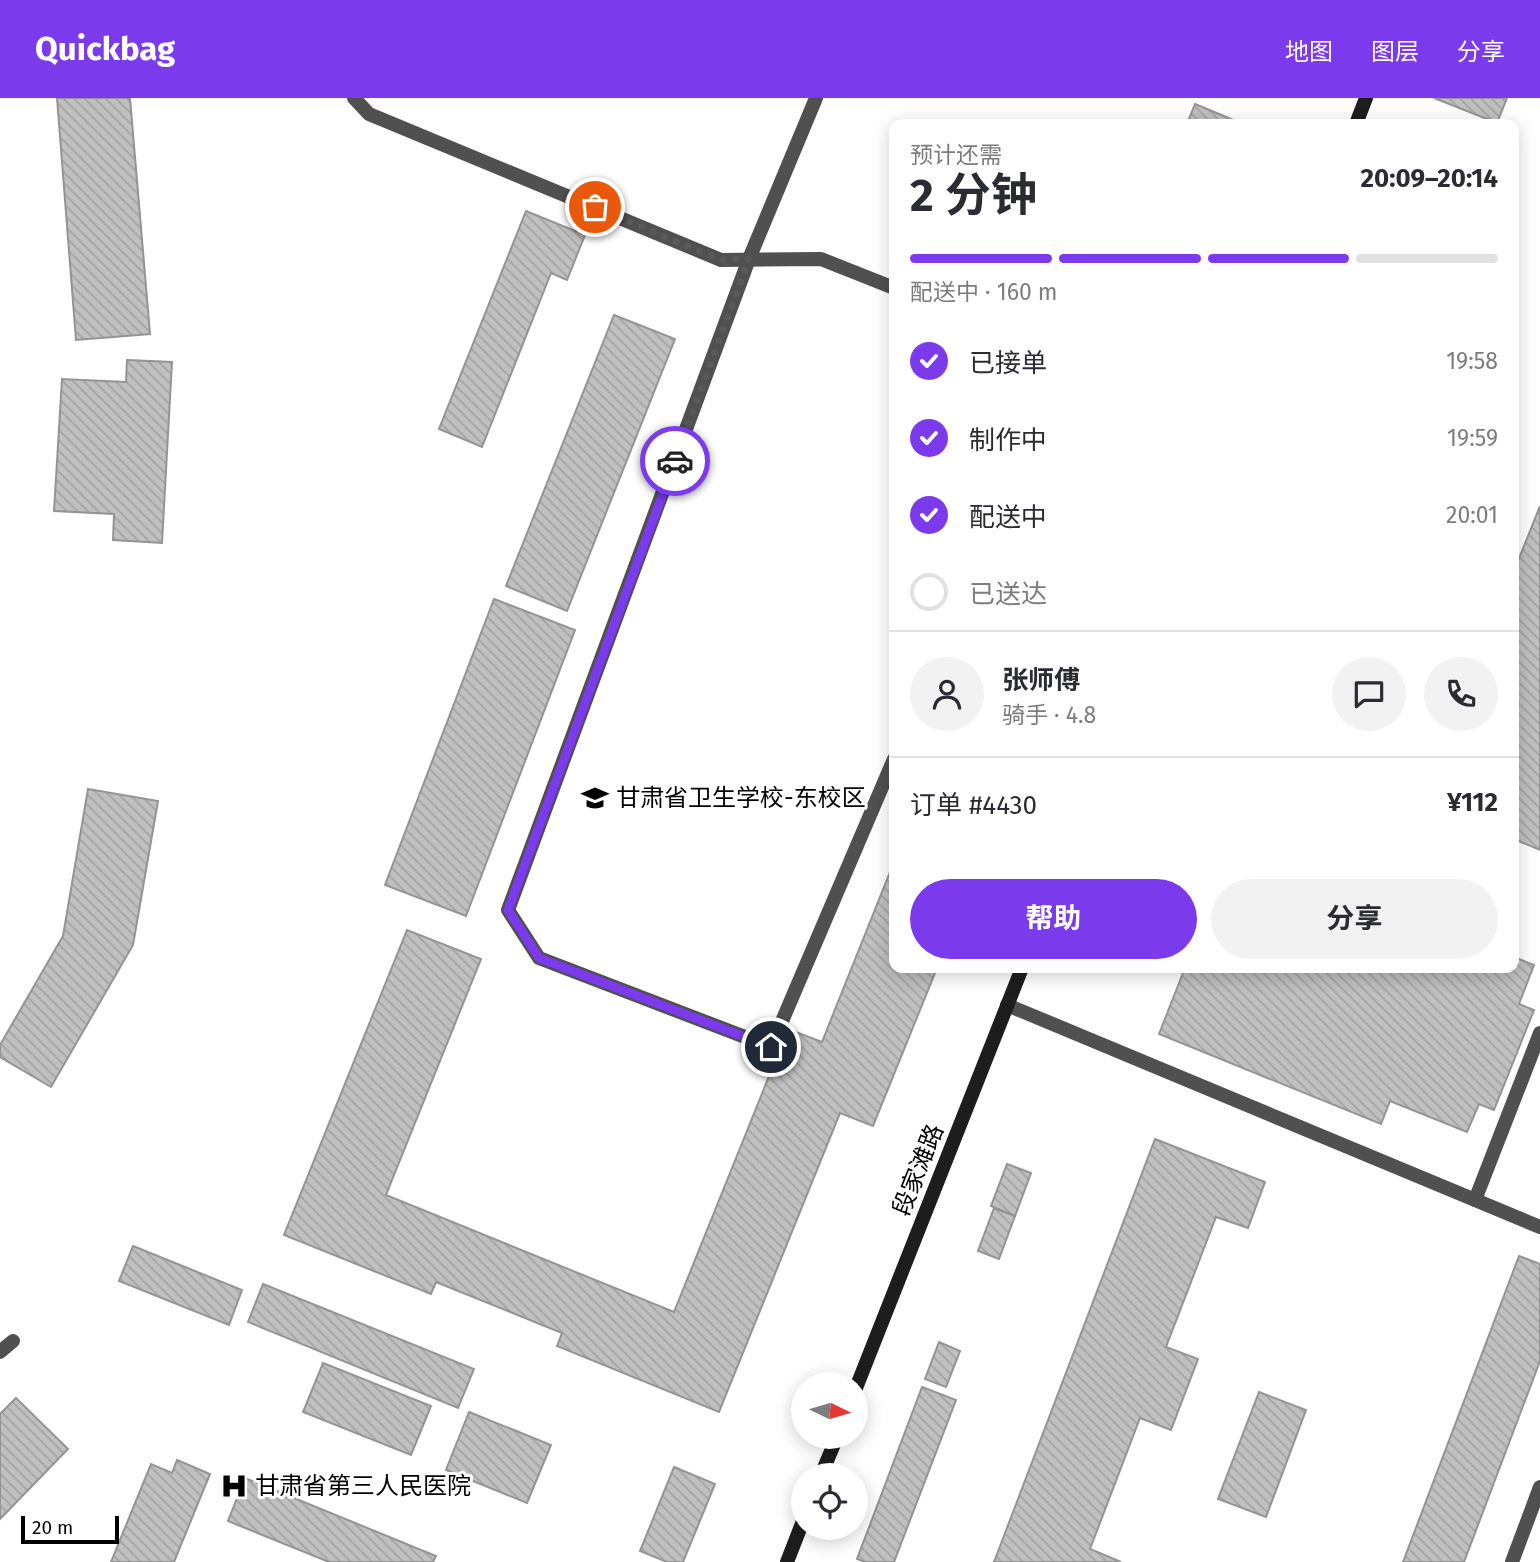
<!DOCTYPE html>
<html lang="zh">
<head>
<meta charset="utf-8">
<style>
	body { margin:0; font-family:"Fira Sans","Noto Sans SC",sans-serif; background:#f2f2f3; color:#2b2b33; height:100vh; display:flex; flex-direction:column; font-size:26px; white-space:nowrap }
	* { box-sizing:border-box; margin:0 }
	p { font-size:23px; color:#7c7c81 }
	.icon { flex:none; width:38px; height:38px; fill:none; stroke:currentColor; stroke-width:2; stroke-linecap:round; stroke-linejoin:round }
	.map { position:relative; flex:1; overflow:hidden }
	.details { position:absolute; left:889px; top:21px; width:630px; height:854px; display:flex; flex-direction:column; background:#fff; border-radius:14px; box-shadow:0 4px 18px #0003 }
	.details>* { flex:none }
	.needle { width:46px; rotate:95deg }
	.tools { position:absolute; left:791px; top:1274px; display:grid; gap:14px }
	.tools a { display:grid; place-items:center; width:77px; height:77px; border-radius:50%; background:#fff; box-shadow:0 4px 18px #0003; font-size:35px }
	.scale { position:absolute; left:21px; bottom:18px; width:98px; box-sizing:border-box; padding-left:7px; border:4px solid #000; border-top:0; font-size:19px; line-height:24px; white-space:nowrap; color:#000; -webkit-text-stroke:5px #fff; paint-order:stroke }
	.pin { position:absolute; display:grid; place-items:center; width:60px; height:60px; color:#fff; margin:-30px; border:4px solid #fff; border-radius:50%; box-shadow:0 2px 7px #0007 }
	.courier { position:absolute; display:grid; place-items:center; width:70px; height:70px; margin:-35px; border:5px solid #7c3aed; border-radius:50%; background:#fff; color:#222; box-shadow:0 2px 9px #0007 }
	.headline em { font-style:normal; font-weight:700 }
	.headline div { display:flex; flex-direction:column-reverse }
	.headline { display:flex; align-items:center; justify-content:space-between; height:119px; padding:0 21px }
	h1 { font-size:46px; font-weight:700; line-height:52px }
	.bar { display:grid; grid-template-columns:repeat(4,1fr); gap:10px 7px; align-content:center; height:84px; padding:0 21px }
	.bar i { height:9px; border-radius:5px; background:#e1e1e2 }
	.bar .selected { background:#7c3aed }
	.bar p { grid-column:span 4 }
	.line { display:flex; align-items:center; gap:18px; padding:0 21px; border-top:2px solid #e1e1e2 }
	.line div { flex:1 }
	.round { display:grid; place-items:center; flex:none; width:74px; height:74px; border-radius:37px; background:#f2f2f3 }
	ol { padding:0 21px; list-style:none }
	li { display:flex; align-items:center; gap:21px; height:77px }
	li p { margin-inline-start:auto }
	li .icon { padding:7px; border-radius:50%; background:#7c3aed; color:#fff; stroke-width:4 }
	li:last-child { color:#7c7c81 }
	li i { width:38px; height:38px; border:4px solid #e1e1e2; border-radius:50% }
	.action { display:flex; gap:14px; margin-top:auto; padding:14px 21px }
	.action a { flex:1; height:80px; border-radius:42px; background:#7c3aed; color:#fff; font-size:28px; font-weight:700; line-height:80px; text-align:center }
	.action a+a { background:#f2f2f3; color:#2b2b33 }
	header { display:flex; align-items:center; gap:42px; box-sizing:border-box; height:98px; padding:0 35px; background:#7c3aed; color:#fff }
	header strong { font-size:33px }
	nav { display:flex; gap:38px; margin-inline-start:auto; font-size:24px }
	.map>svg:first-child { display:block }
	.building { fill:url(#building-back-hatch); stroke:#949494; stroke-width:2 }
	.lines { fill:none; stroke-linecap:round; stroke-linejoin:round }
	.service { stroke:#505050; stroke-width:14 }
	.minor { stroke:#505050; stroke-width:14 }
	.secondary { stroke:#1d1d1d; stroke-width:14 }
	.done { stroke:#595959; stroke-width:7; stroke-dasharray:0 12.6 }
	.route { stroke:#7c3aed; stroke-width:9 }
	.labels { text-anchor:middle; stroke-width:6; stroke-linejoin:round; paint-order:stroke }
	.poi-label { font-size:24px; fill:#000; stroke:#fff; text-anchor:start }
	.street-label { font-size:24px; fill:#000; stroke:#fff }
</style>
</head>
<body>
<header>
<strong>Quickbag</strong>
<nav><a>地图</a><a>图层</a><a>分享</a></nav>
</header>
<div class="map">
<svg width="1540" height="1464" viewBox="0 0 1540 1464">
	<defs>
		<pattern id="building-back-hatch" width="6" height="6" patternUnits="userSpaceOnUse" patternTransform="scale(1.75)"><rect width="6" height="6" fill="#c0c0c0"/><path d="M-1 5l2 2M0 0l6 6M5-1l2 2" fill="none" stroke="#a3a3a3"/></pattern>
	</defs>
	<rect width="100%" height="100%" fill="#fff"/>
	<g class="building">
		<path d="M57,0h73l20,236 -74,6z"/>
		<path d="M1434,0h73l-10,25z"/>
		<path d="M1195,6l48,20h-56z"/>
		<path d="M526,113l59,24 -18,45 -16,-7 -69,174 -43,-18z"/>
		<path d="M614,217l61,24 -108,272 -61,-25z"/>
		<path d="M127,262l45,2 -10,181 -49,-3 1,-26 -60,-3 8,-132 64,3z"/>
		<path d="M1540,408v344l-26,-11v-268z"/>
		<path d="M494,501l81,31 -109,286 -81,-31z"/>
		<path d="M88,691l70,12 -25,144 -82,142 -51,-30v-12l63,-109z"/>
		<path d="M894,764v106h43l-64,158 -33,-13 -121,299 -162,-66 5,-13 -126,-51 -5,12 -147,-59 123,-305 74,29 -95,236 288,117 114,-283 34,13z"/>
		<path d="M1514,859l20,8 -15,39 15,6 -40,100 -15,-6 -12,28 -77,-31 -9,23 -222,-90 26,-66h329z"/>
		<path d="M1155,1041l110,43 -17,46 -32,-11 -50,130 32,12 -27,71 -31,-12 -50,131 31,13h-127z"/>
		<path d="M1007,1066l24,9 -16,43 -24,-10z"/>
		<path d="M994,1110l21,8 -16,43 -21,-8z"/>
		<path d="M133,1148l109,44 -13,35 -110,-44z"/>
		<path d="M1519,1158l21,8v97l-76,201h-61z"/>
		<path d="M263,1186l211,85 -16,39 -210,-86z"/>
		<path d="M939,1244l21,9 -14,36 -21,-8z"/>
		<path d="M323,1265l108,43 -20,49 -108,-43z"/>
		<path d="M922,1289l34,13 -62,162h-29l-8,-3z"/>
		<path d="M1259,1294l47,18 -40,107 -48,-18z"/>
		<path d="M16,1300l52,51 -68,70v-105z"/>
		<path d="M469,1314l82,33 -24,58 -81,-33z"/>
		<path d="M177,1362l33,14 -36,88h-63l40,-98 21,9z"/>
		<path d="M674,1369l41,17 -32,78h-16l-27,-11z"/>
		<path d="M245,1380l191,78 -3,6h-104l-101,-41z"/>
	</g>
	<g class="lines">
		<g class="service">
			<path d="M354,0l15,16 352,146 100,-1 73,29"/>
			<path d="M816,0l-67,161 -241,651 31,48 232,89 123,-288"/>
			<path d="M1475,1102l65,-167"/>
		</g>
		<g class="minor">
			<path d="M1007,907l533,222"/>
			<path d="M0,1254l13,-11"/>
			<path d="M1512,1464l28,-75"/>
		</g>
		<g class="secondary">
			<path d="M1356,26l10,-26"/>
			<path d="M856,1290l166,-420"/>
			<path d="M821,1377l16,-38"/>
			<path d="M787,1464l16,-41"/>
		</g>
	</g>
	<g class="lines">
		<path class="done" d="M595,109l126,53 28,-1 -74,202"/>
		<path class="route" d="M675,363l-167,449 31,48 232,89"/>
	</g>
	<defs>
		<symbol id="university-bare" viewBox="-9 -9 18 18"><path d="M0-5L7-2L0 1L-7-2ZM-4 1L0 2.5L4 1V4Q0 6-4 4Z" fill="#000" stroke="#fff" stroke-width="2.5" paint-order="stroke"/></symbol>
		<symbol id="hospital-bare" viewBox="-9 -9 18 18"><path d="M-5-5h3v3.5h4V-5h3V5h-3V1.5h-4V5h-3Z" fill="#000" stroke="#fff" stroke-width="2.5" paint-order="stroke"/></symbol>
	</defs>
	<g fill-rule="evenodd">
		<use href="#university-bare" x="576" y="681" width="38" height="38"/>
		<use href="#hospital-bare" x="215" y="1369" width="38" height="38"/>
	</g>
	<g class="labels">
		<g class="poi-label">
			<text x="616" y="708">甘肃省卫生学校-东校区</text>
			<text x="255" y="1396">甘肃省第三人民医院</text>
		</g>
		<g class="street-label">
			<text transform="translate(918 1072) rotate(-68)" y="8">段家滩路</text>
		</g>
	</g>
</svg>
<div class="tools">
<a><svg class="needle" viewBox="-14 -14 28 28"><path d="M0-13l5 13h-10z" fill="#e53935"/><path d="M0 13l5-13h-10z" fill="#7c7c81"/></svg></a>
<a><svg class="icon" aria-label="locate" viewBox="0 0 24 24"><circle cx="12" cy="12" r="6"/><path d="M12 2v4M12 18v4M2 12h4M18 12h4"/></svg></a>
</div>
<div class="scale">20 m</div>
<div class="pin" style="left:595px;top:109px;background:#ea580c"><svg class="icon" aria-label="bag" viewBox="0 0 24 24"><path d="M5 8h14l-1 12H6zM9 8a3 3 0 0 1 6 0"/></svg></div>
<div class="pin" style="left:771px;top:949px;background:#1f2937"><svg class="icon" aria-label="home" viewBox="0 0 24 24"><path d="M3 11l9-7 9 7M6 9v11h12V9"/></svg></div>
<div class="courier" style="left:675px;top:363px"><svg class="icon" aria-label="car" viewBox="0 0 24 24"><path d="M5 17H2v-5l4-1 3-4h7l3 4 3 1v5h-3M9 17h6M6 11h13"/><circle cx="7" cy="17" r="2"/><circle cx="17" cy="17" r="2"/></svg></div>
<section class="details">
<div class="headline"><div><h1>2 分钟</h1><p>预计还需</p></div><em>20:09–20:14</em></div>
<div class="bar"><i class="selected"></i><i class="selected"></i><i class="selected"></i><i></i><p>配送中 · 160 m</p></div>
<ol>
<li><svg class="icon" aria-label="check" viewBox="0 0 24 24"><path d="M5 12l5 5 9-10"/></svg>已接单<p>19:58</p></li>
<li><svg class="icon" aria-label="check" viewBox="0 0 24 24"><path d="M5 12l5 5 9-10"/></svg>制作中<p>19:59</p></li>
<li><svg class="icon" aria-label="check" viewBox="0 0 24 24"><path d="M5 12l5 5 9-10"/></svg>配送中<p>20:01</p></li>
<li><i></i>已送达</li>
</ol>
<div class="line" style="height:126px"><a class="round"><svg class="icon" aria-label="person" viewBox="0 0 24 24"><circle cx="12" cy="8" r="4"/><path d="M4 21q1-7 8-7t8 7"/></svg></a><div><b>张师傅</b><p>骑手 · 4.8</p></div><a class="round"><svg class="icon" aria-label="chat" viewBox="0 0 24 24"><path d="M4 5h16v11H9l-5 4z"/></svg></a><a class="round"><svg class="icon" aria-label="phone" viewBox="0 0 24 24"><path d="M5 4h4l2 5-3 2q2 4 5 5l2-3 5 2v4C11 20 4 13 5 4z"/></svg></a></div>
<div class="line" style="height:91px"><div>订单 #4430</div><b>¥112</b></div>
<div class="action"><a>帮助</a><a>分享</a></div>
</section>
</div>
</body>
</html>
